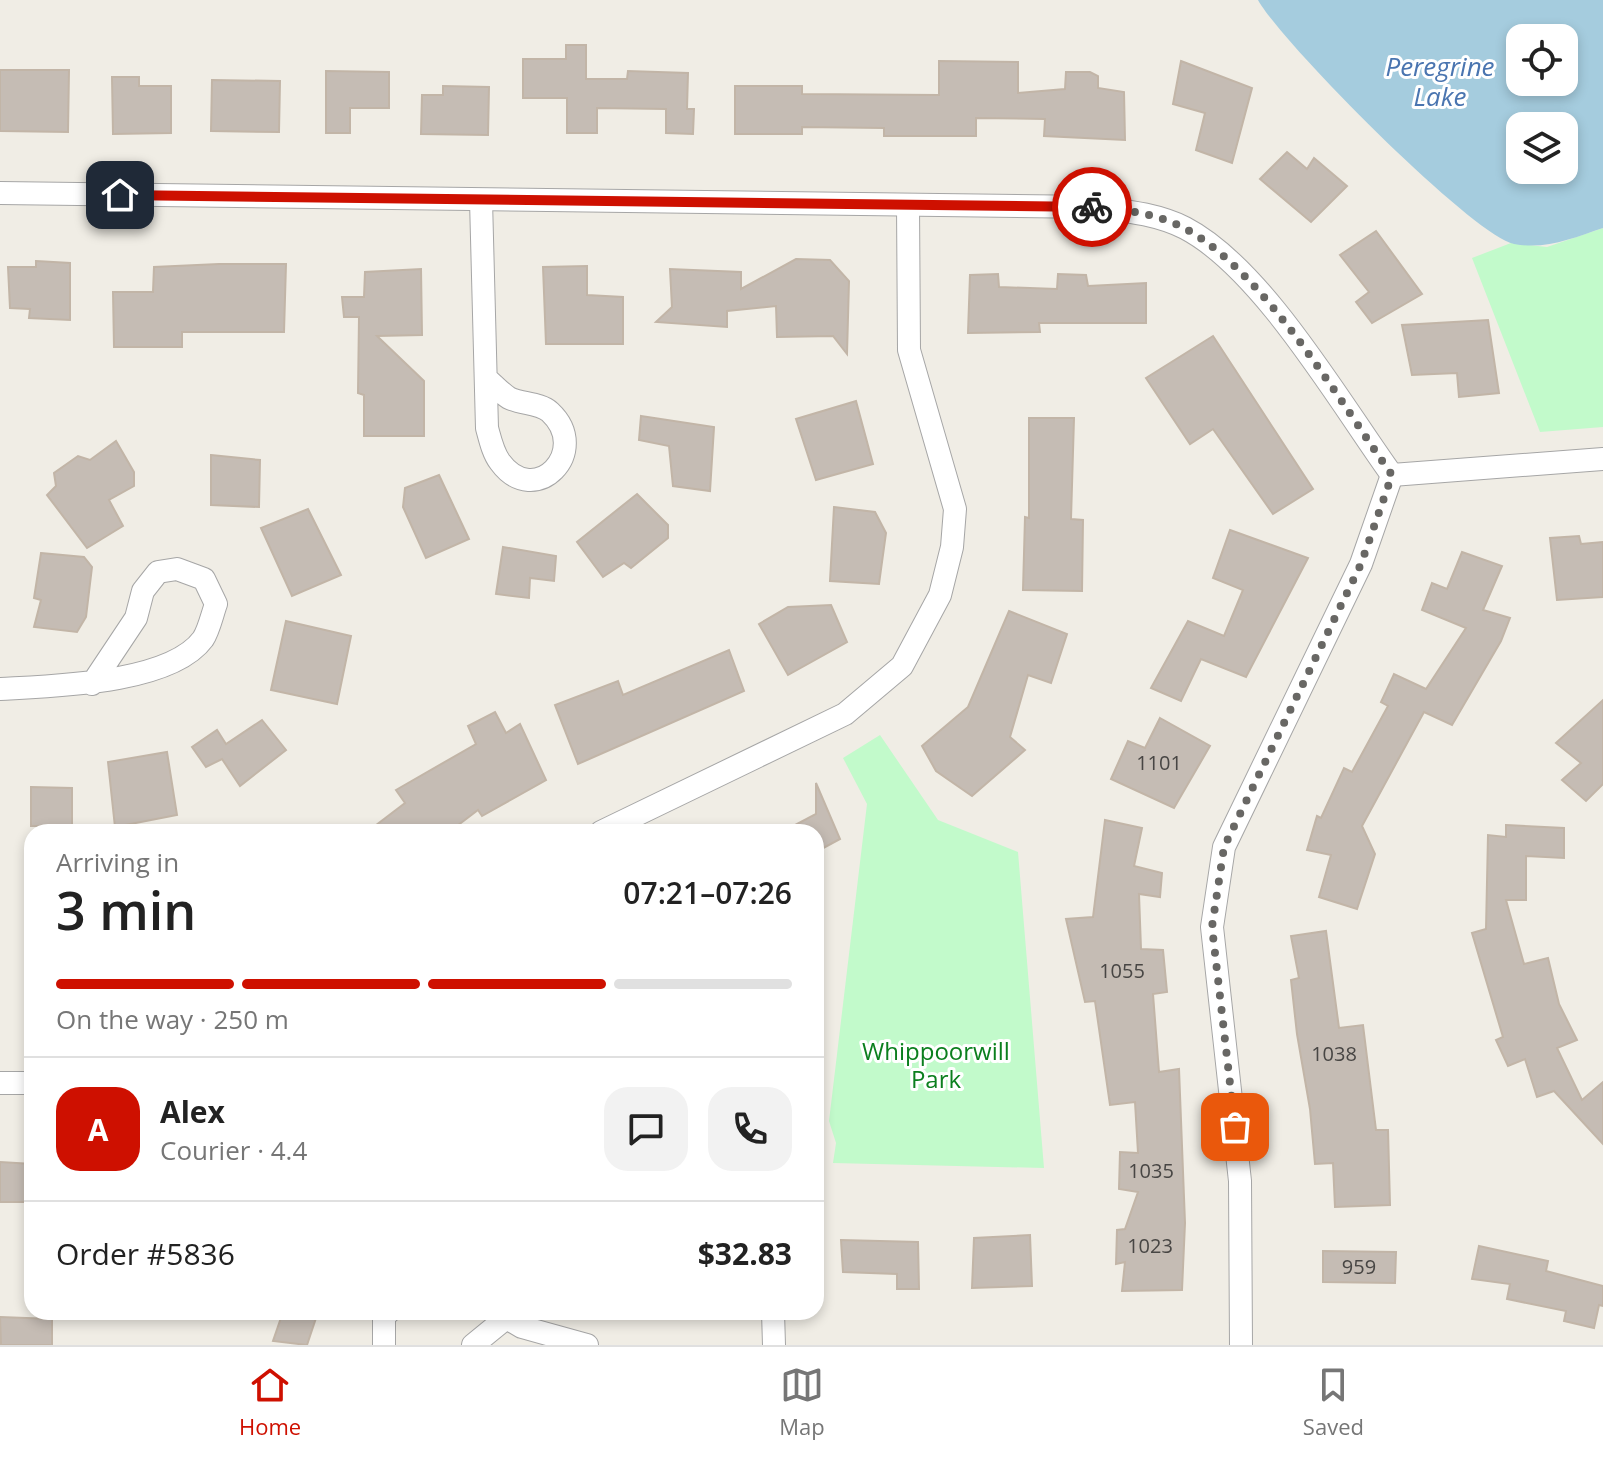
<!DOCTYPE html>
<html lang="en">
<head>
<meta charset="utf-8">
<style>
	body { margin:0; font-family:"Open Sans",sans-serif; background:#f2f2f2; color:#222; height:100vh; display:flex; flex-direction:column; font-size:30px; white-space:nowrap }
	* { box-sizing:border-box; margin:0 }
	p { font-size:26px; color:#767676 }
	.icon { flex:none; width:44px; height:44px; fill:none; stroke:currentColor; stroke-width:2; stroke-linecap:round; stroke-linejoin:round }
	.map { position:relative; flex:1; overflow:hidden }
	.side { position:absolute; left:24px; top:824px; width:800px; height:496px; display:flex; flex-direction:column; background:#fff; border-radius:24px; box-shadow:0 4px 12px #0003 }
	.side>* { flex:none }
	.tools { position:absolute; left:1506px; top:24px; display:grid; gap:16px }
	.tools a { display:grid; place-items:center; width:72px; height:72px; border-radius:16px; background:#fff; box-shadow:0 4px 12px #0003; font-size:40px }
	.pin { position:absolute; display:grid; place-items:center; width:68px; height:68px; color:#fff; margin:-34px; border-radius:16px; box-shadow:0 4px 12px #0006 }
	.courier { position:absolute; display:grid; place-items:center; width:80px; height:80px; margin:-40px; border:6px solid #ce1000; border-radius:50%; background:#fff; color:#222; box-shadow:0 2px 10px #0007 }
	.head em { font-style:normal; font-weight:600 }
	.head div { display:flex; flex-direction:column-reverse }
	.head { display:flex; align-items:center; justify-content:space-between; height:136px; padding:0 32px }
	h1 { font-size:52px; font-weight:600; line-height:60px }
	.bar { display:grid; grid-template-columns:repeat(4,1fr); gap:12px 8px; align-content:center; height:96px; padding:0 32px }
	.bar i { height:10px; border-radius:6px; background:#e0e0e0 }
	.bar .current { background:#ce1000 }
	.bar p { grid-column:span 4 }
	.line { display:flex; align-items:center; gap:20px; padding:0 32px; border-top:2px solid #e0e0e0 }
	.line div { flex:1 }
	.round { display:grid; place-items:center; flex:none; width:84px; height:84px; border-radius:24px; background:#f2f2f2 }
	.tabs { display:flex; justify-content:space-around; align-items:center; height:112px; border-top:2px solid #e0e0e0; background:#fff; font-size:22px; color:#767676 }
	.tabs a { display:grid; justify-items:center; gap:4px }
	.tabs .current { color:#ce1000 }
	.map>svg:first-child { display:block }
	.park { fill:#c2facb }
	.water { fill:#a5ccde; fill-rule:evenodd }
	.building { fill:#c5bcb4; stroke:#c2b5a7; stroke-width:2 }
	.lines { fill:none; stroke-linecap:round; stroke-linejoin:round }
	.street-casing { stroke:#a6a6a6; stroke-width:24 }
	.street { stroke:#fff; stroke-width:22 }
	.done { stroke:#686764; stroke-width:8; stroke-dasharray:0 14.4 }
	.route { stroke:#ce1000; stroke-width:10 }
	.labels { text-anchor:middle; stroke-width:6; stroke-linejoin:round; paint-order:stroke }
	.number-label { font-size:20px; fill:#484644 }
	.park-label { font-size:24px; fill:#0b7f1e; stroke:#fff }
	.water-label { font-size:26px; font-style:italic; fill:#4a75b0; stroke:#fff }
</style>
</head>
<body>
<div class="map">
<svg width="1603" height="1345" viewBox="0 0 1603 1345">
	<rect width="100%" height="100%" fill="#f0ede5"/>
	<g class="park">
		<path d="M1603,228v199l-63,5 -68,-174 39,-15 36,4z"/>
		<path d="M880,735l58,85 80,32 26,316 -211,-5 3,-20 -7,-22 38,-317 -24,-46z"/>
	</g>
	<path class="water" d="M1258,0h345v228c-30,10 -57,22 -89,16 -42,-9 -233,-202 -256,-244zM1520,38h44v44h-44zM1520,126h44v44h-44z"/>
	<g class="building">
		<path d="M566,45h20v34h41l1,-8 60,2 -1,36h7l-1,25 -27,-1v-24l-69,-1v25h-30v-35h-44v-39h43z"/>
		<path d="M939,61l79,1v31l47,-4 1,-17h24l8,4v12l26,4 1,48 -81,-4 1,-17 -69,-1v18h-92v-8l-82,-1v7h-67v-48h67v8l137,1z"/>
		<path d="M1181,61l71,27 -20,75 -36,-13 9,-37 -32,-9z"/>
		<path d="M0,70h69l-1,62 -68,-1z"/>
		<path d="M326,71l63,1v36h-39v25h-24z"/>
		<path d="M112,77h27v9h32v47l-58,1z"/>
		<path d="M212,80l68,1 -1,51 -68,-1z"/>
		<path d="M443,86l46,1 -1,48 -67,-1 1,-39h21z"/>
		<path d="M1287,152l20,17 7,-11 33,28 -36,36 -51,-43z"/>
		<path d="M1376,231l46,63 -50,29 -16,-21 13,-10 -29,-37z"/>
		<path d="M796,259l34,1 19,21 -2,73 -14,-18 -56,1 -1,-31 -49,5v16l-71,-5 16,-15 -2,-38 71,3v17z"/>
		<path d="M36,261l34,2v57l-41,-2 1,-9 -20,-1 -2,-41h28z"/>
		<path d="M219,264h67l-2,68h-102v15h-68l-1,-55h40l1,-25z"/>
		<path d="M587,266v29l36,2v47h-77l-3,-77z"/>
		<path d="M421,269l1,66 -45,1 47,45v55h-60v-41l-6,-2 1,-76h-15l-2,-20h22l1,-25z"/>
		<path d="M998,274l1,13 58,2 1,-15 28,1 2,11 58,-3v40h-107l1,9 -72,1 2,-58z"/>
		<path d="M1488,320l11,73 -40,4 -2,-24 -45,2 -10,-50z"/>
		<path d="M1213,336l100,153 -40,25 -60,-85 -23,15 -44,-66z"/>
		<path d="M856,401l17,63 -57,16 -20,-61z"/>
		<path d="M641,416l73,11 -4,64 -37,-5 -4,-40 -30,-6z"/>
		<path d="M1029,418h45l-3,101 12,1 -1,71 -59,-1 2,-73 4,1z"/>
		<path d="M116,441l18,31v14l-25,14 14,26 -36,22 -40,-53 9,-9 -2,-13 24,-17 12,4z"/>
		<path d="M211,455l49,5 -1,47 -48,-2z"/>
		<path d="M439,475l30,64 -43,19 -23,-51 2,-19z"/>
		<path d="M637,494l31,31v13l-37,30 -7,-5 -21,14 -26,-35z"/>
		<path d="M834,507l41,5 11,21 -7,51 -49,-3z"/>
		<path d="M308,509l33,66 -49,21 -31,-68z"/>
		<path d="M1230,530l78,28 -62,119 -45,-18 -20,42 -30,-13 37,-67 36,15 19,-46 -30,-12z"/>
		<path d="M1579,536l2,8 22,-2v55l-46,3 -7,-62z"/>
		<path d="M503,547l53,9 -2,25 -24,-3 -1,20 -33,-4z"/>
		<path d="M1462,552l40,14 -19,44 27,8 -9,23 -49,84 -28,-13 -62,114 13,28 -18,55 -38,-12 12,-42 -24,-5 10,-34 4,2 23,-50 8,4 36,-66 -7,-4 13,-28 32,15 40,-61 -44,-18 10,-27 15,6z"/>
		<path d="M41,553l43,4 8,10 -6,50 -9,15 -43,-5 7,-27 -7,-2z"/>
		<path d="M831,605l16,37 -59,33 -29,-51 29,-17z"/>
		<path d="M1009,611l58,23 -16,49 -23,-8 -18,62 15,13 -53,46 -36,-25 -14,-25 46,-39z"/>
		<path d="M286,621l65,15 -14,68 -66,-14z"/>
		<path d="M729,650l15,41 -166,73 -23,-59 63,-24 5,14z"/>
		<path d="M1603,700v84l-17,17 -24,-21 19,-17 -25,-20z"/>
		<path d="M495,712l11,21 14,-9 26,56 -64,36 -4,-6 -29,22h-82l38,-29 -9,-13 80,-46 -8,-18z"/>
		<path d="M1160,718l50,28 -36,62 -63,-29 17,-38 17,7z"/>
		<path d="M262,720l24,30 -46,36 -18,-27 -16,8 -14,-20 25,-17 9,14z"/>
		<path d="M167,752l10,63 -62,12 -7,-65z"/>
		<path d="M816,783l24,56 -24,13v-20h-34l34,-18z"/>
		<path d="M31,787l41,1v38h-41z"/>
		<path d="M1105,820l37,8 -8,38 28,7 -2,24 -21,-3 2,55 22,1 4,42 -14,2 6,78 20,-3 6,154 -3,67 -60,1 3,-29 -9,2 1,-34 8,-1 13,-37 -19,-3 1,-37 18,1 -3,-51 -25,3 -15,-104 -10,1 -19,-83 27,-2z"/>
		<path d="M1506,825l58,3v30l-38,-2v44h-20l18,64 24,-6 11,46 18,36 -20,8 25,52 21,-18v62l-49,-53 -17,6 -12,-38 -17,7 -12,-26 7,-3 -31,-104 14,-4 2,-94 18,2z"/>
		<path d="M1326,931l13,97 24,-3 13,105h12l2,75 -55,2 -2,-44 -18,1 -5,-55 -13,-75 -6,-54 8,-2 -8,-42z"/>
		<path d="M0,1162l32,2v38h-32z"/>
		<path d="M1030,1235l2,51 -60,2 2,-50z"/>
		<path d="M841,1240l77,2 1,47h-22v-15l-54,-2z"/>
		<path d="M1479,1246l69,15 -2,10 57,15v20l-4,-1 -5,23 -30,-7 2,-10 -59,-12 3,-15 -38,-5z"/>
		<path d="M1323,1251l73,1 -1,31 -72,-1z"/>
		<path d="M283,1312h35l-11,33 -34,-4z"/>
		<path d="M0,1317l52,2v26h-51z"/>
	</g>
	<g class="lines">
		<defs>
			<g id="street">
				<path d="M0,193l1096,14c30,4 61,7 89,21 77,40 155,175 207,247l211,-16"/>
				<path d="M481,200l6,228c3,11 6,25 13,34 35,48 92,-11 50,-50 -10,-9 -29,-8 -41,-14 -8,-5 -16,-14 -23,-20"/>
				<path d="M0,689c52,-3 170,-5 203,-50 6,-9 9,-24 13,-35l-12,-25 -27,-10 -19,3 -15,19 -7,27 -44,66"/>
				<path d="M601,832l244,-118 57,-48 38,-71 12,-48 3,-38 -46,-159 -1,-145"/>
				<path d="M0,1083h32"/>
				<path d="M496,1312l26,15 65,18"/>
				<path d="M773,1312l1,33"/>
				<path d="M384,1345v-29l5,-4"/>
				<path d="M473,1345l33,-27"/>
				<path d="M1241,1345l-1,-164 -28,-254 12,-80 137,-283 31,-89"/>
			</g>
		</defs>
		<use href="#street" class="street-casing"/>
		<use href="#street" class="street"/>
	</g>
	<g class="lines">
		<path class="done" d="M1092,207c31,2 67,7 94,22 80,45 152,170 206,246l-31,89 -137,283 -12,80 23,200"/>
		<path class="route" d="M120,195l972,12"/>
	</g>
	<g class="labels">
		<g class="number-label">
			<text x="1159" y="770">1101</text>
			<text x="1122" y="978">1055</text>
			<text x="1334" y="1061">1038</text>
			<text x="1151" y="1178">1035</text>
			<text x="1150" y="1253">1023</text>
			<text x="1359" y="1274">959</text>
		</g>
		<g class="park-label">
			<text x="936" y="1060">Whippoorwill<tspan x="936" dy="28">Park</tspan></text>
		</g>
		<g class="water-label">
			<text x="1440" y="76">Peregrine<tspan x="1440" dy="30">Lake</tspan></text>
		</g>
	</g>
</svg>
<div class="tools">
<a><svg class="icon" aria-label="locate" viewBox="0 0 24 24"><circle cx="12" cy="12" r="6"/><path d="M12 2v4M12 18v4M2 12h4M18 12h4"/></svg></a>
<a><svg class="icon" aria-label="layers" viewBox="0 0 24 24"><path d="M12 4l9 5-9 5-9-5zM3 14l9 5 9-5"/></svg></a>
</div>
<div class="pin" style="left:1235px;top:1127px;background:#ea580c"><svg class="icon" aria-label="bag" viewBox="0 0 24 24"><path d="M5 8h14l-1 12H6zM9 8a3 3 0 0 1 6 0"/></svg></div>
<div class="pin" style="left:120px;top:195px;background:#1f2937"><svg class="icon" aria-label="home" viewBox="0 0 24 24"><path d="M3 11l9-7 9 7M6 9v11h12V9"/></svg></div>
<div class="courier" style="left:1092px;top:207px"><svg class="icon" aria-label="bike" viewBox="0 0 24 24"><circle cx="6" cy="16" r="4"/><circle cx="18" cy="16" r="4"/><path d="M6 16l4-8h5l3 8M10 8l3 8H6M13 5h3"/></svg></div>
<section class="side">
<div class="head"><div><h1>3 min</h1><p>Arriving in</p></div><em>07:21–07:26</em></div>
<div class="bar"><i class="current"></i><i class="current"></i><i class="current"></i><i></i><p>On the way · 250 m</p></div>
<div class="line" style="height:144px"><b class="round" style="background:#ce1000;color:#fff">A</b><div><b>Alex</b><p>Courier · 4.4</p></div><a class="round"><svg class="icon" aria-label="chat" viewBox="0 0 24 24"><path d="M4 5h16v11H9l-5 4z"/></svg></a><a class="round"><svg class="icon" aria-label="phone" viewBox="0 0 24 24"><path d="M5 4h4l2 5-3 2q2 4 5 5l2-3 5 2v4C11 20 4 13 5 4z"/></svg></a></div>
<div class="line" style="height:104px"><div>Order #5836</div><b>$32.83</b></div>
</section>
</div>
<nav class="tabs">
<a class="current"><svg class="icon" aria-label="home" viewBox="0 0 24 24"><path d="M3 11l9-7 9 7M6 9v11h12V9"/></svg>Home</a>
<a><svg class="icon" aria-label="map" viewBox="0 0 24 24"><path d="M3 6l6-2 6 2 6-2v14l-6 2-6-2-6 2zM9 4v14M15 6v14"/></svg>Map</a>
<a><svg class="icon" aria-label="saved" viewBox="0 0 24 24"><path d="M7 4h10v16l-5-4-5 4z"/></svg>Saved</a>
</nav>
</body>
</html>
